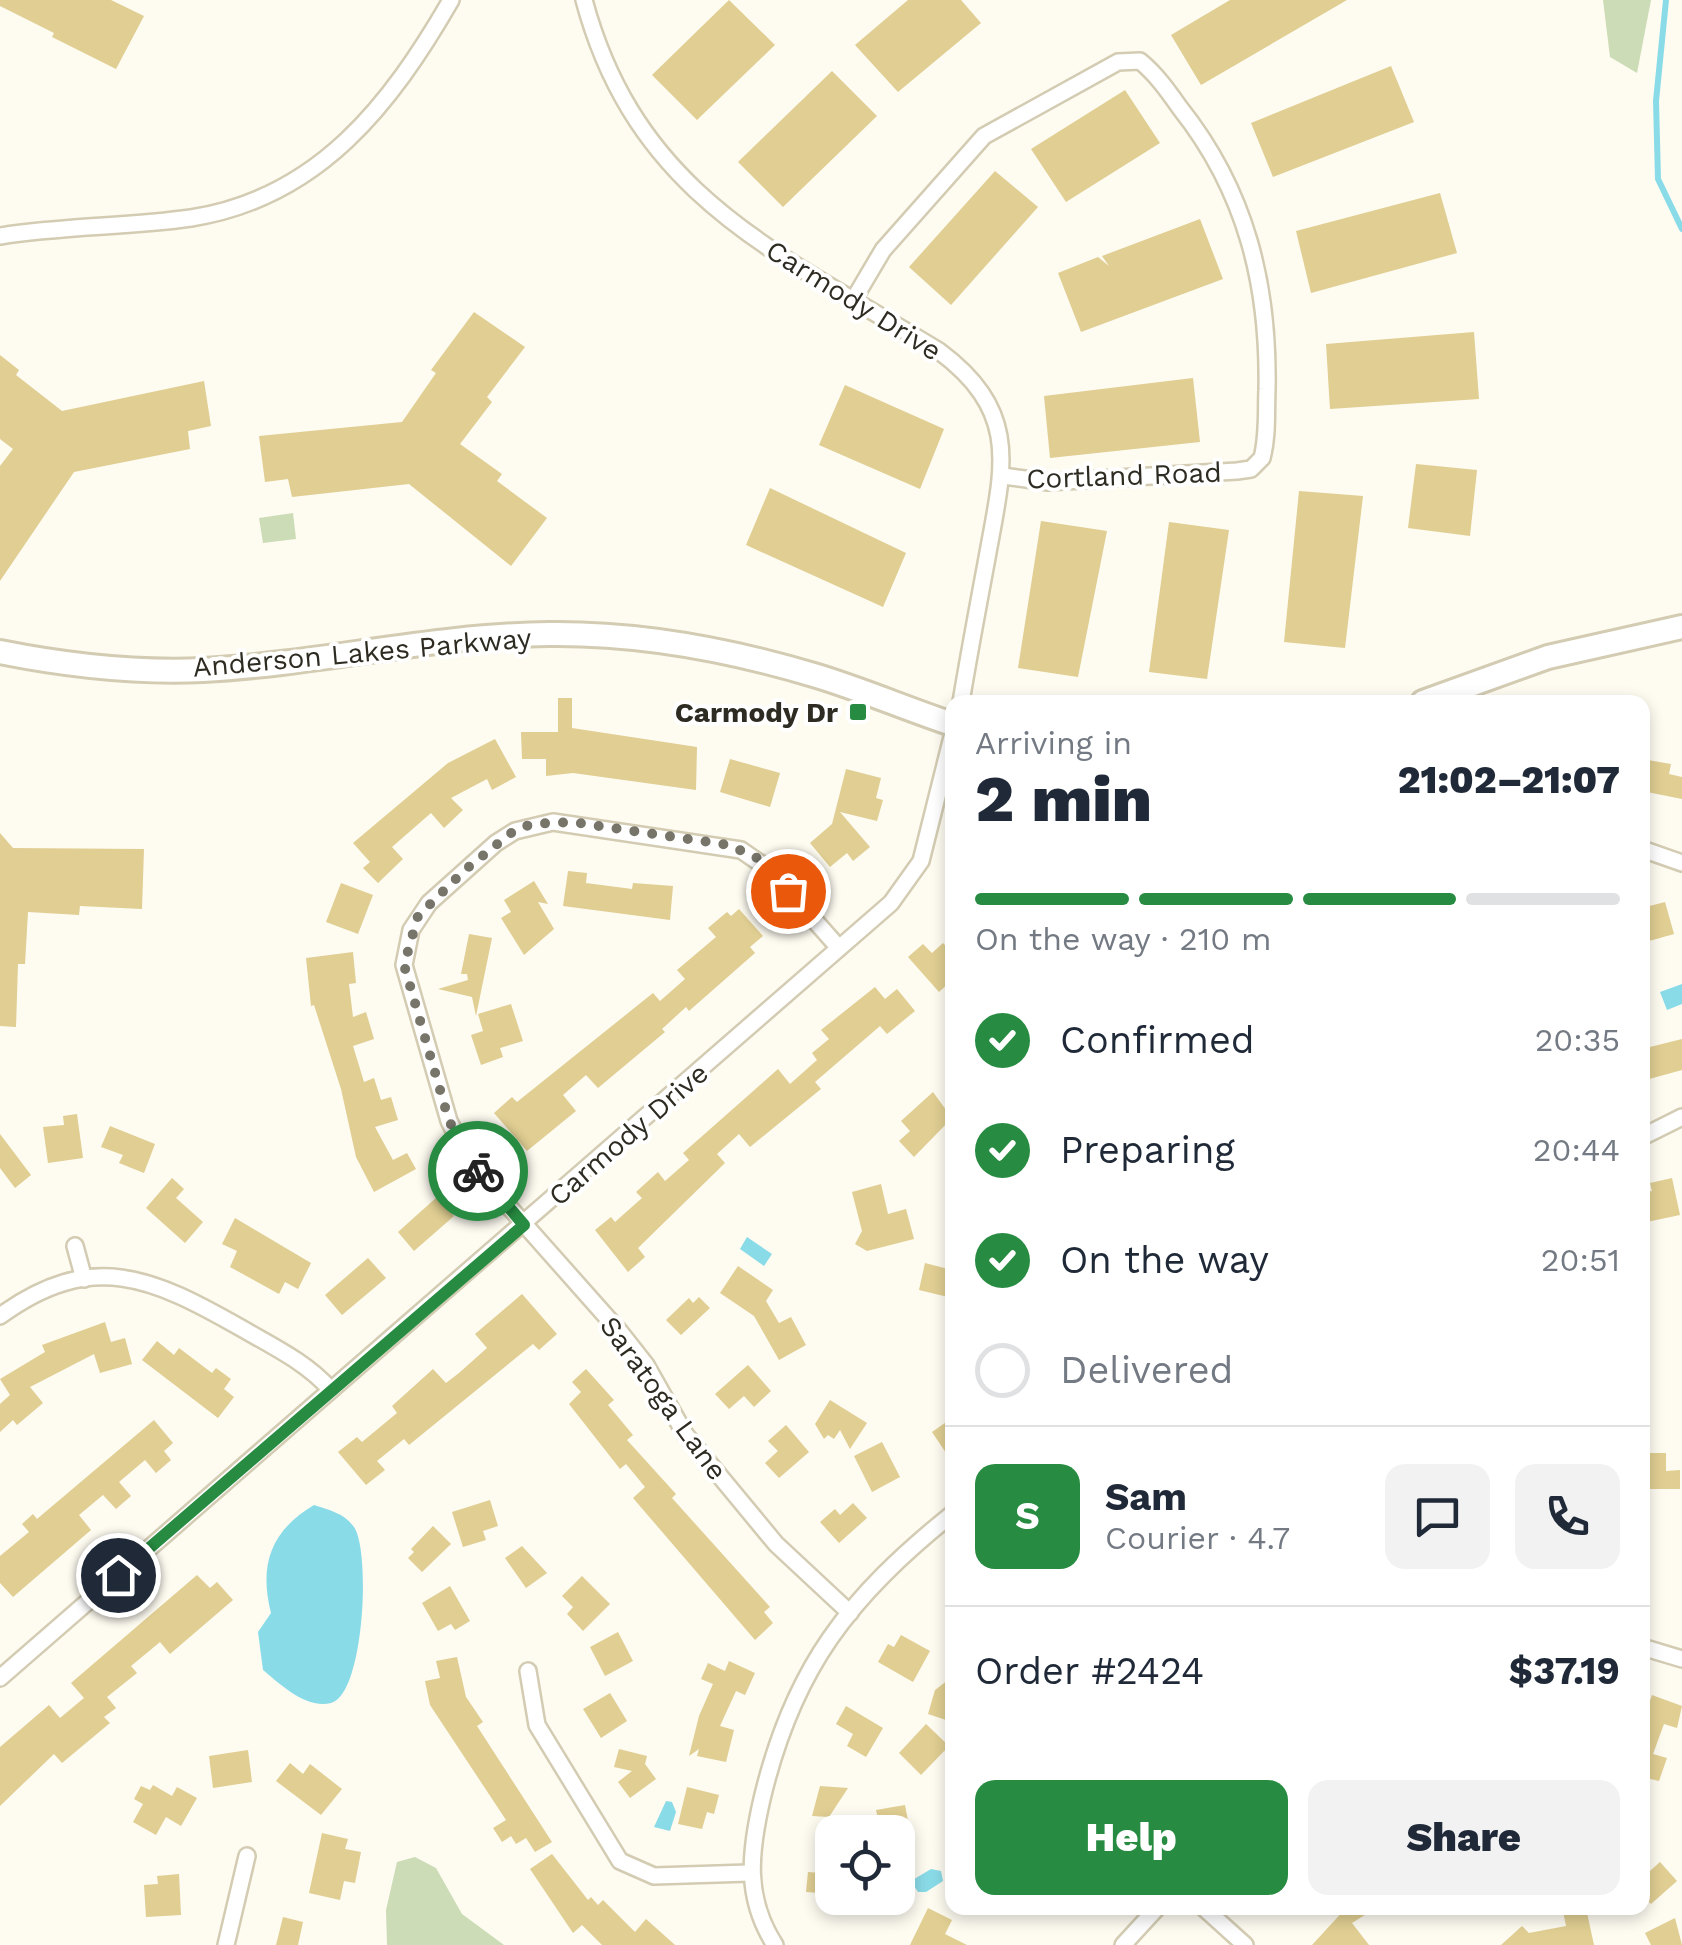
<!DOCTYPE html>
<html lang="en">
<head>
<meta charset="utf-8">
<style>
	body { margin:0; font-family:"Work Sans",sans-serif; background:#f2f2f3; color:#1f2937; height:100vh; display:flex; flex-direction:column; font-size:38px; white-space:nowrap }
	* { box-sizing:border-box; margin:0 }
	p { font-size:32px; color:#747a83 }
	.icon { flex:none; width:55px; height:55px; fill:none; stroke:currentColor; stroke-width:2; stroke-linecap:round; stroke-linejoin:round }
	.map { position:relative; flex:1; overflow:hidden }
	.details { position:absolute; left:945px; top:695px; width:705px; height:1220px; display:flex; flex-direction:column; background:#fff; border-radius:20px; box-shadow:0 5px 15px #0003 }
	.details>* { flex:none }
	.buttons { position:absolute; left:815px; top:1815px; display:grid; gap:20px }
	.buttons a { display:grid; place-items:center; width:100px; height:100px; border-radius:20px; background:#fff; box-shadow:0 5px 15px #0003; font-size:50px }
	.pin { position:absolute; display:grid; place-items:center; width:85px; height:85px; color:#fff; margin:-42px; border:5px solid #fff; border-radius:50%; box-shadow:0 2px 10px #0007 }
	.courier { position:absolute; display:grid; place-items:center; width:100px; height:100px; margin:-50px; border:8px solid #278c41; border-radius:50%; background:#fff; color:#222; box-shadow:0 2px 12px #0007 }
	.summary em { font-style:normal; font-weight:800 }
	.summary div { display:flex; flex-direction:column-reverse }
	.summary { display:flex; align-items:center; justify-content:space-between; height:170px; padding:0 30px }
	h1 { font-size:65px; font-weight:800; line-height:75px }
	.bar { display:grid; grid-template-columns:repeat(4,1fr); gap:15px 10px; align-content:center; height:120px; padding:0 30px }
	.bar i { height:12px; border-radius:8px; background:#e0e1e3 }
	.bar .current { background:#278c41 }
	.bar p { grid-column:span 4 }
	.line { display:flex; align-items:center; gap:25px; padding:0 30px; border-top:2px solid #e0e1e3 }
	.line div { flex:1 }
	.round { display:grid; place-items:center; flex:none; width:105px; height:105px; border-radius:20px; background:#f2f2f3 }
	ol { padding:0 30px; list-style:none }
	li { display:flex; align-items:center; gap:30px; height:110px }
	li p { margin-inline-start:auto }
	li .icon { padding:10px; border-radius:50%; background:#278c41; color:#fff; stroke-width:4 }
	li:last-child { color:#747a83 }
	li i { width:55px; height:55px; border:5px solid #e0e1e3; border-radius:50% }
	.button { display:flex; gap:20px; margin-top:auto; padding:20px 30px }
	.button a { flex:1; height:115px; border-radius:20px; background:#278c41; color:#fff; font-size:40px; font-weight:800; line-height:115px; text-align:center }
	.button a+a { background:#f2f2f3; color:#1f2937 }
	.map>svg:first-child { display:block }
	.green { fill:#ccdcb6 }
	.water { fill:#8adbe8 }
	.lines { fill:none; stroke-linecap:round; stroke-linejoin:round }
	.stream { stroke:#8adbe8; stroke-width:6 }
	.building { fill:#e0ce92 }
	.street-casing { stroke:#d3ccb3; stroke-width:20 }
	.secondary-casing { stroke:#d3ccb3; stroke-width:28 }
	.street { stroke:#fff; stroke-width:15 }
	.secondary { stroke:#fff; stroke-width:22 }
	.done { stroke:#77746a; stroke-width:10; stroke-dasharray:0 18 }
	.route { stroke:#278c41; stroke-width:12 }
	.poi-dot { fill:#278c41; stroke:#fff; stroke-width:4 }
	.labels { text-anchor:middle; stroke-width:8; stroke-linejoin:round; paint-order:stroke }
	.street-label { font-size:28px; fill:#2e2c22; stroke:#fff }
	.poi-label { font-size:28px; font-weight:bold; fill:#2e2c22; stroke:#fff; text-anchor:end }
</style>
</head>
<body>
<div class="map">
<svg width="1682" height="1945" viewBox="0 0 1682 1945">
	<rect width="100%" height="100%" fill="#fefbf1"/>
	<g class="green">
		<path d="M1603,0h48l-14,73 -27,-16z"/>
		<path d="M293,513l3,26 -33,4 -4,-25z"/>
		<path d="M415,1857l21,11 26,46 42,31h-117l-1,-35 11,-48z"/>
	</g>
	<g class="water">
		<path d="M1682,984v20l-15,6 -7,-18z"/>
		<path d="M747,1237l25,17 -8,12 -24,-17z"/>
		<path d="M314,1505c15,5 30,8 40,22 17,25 10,168 -23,176 -25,6 -50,-18 -68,-33l-5,-38 13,-19c-12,-47 -1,-82 43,-108z"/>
		<path d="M666,1801l6,1 4,10 -6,19 -16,-4z"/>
		<path d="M931,1869l10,2 2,10 -17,11h-8l-7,-11z"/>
	</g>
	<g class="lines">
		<path class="stream" d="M1666,0l-10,101 2,78 24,50"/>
	</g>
	<g class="building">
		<path d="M0,0h111l33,16 -28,53 -64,-32 2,-4 -54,-27z"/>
		<path d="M729,0l46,45 -78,75 -45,-45z"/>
		<path d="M908,0h53l20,23 -83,69 -43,-47z"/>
		<path d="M1230,0h117l-146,85 -30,-50z"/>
		<path d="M1391,66l23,56 -141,55 -22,-54z"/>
		<path d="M832,71l45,45 -94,91 -45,-45z"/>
		<path d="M1125,90l35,53 -94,59 -35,-53z"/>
		<path d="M995,171l43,36 -87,98 -42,-38z"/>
		<path d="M1440,193l17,60 -146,40 -15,-62z"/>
		<path d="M1200,219l23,60 -142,53 -23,-59 40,-16 11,9 -7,-10z"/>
		<path d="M474,312l51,35 -38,50 5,5 -32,42 42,30 -5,7 50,37 -36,48 -102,-82 -117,13 -4,-18 -23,3 -6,-46 143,-14 34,-49 -5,-3z"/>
		<path d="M1474,332l5,67 -149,10 -4,-65z"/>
		<path d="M0,355l19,15 -3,5 46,36 142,-30 7,45 -23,5 2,18 -116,23 -74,109v-115l13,-17 -13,-10z"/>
		<path d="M1193,378l7,64 -150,16 -6,-62z"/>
		<path d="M845,385l99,44 -24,60 -101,-44z"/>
		<path d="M1416,464l61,6 -7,66 -62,-8z"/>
		<path d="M770,488l136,65 -23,54 -137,-62z"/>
		<path d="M1299,491l64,5 -18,152 -61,-6z"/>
		<path d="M1041,521l66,10 -29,146 -60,-9z"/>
		<path d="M1169,522l60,8 -22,149 -58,-7z"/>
		<path d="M558,698h14v30l125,19 -1,43 -123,-17 -27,3v-17h-24l-1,-27h37z"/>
		<path d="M495,739l21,38 -24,13 -5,-11 -36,19 12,12 -19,18 -13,-15 -39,34 11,12 -25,24 -15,-15 7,-6 -17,-19 95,-80z"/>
		<path d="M730,759l50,14 -10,34 -50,-15z"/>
		<path d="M1642,759l29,5 -2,10 13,3v22l-40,-8z"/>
		<path d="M846,769l35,9 -5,20 7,2 -6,21 -37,-9 30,35 -17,14 -6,-8 -17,14 -20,-24 22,-19z"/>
		<path d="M0,833l13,15 131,1 -2,60 -62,-3 -1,9 -51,-3 -3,52h-7l-2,63 -16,-1z"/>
		<path d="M568,871l19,2 -1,10 46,6 1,-6 40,3 -3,34 -107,-14z"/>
		<path d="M534,881l14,23 -10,-2 16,27 -30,26 -23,-37 10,-6 -7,-12z"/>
		<path d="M341,883l32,12 -15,39 -32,-12z"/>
		<path d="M1665,902l9,32 -32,9v-35z"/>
		<path d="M739,909l24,27 -13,11 5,6 -66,58 -3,-4 -24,22 3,3 -67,56 -12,-13 -23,20 13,16 -49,40 -33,-38 18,-16 5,5 136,-109 7,8 25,-22 -8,-9 39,-33 -8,-9 19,-16 4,4z"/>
		<path d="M469,934l23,4 -16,78 -4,-19 -34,-8 30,-9 -1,-6h-6z"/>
		<path d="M943,943l9,10v27l-13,12 -31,-35 15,-13 9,9z"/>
		<path d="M353,952l3,31 -7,1 4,33 13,-5 8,27 -21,7 11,36 10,-4 7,22 10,-3 7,23 -23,7 18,33 14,-7 9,16 -42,23 -18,-35 -15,-68 -27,-84 -3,1 -5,-48z"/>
		<path d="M875,987l10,12 12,-10 18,22 -28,23 -7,-8 -65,56 6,7 -71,58 -11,-13 -22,20 8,9 -87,85 7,9 -17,15 -33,-42 16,-13 4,5 27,-24 -6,-6 22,-20 7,9 24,-21 -6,-7 95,-84 12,15 27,-24 -5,-7 17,-14 -8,-9z"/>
		<path d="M511,1004l12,37 -23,7 3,9 -22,8 -10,-30 12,-4 -5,-17z"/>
		<path d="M1682,1039v31l-40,11v-32z"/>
		<path d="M933,1092l19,26 -38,39 -15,-16 11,-10 -9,-10z"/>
		<path d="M77,1114l6,44 -35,5 -5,-36 21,-2 -1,-9z"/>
		<path d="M110,1126l45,18 -11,29 -25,-10 4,-8 -22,-8z"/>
		<path d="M0,1134l31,41 -16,13 -15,-20z"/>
		<path d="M172,1178l12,11 -8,9 27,24 -18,21 -39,-35z"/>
		<path d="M1672,1178l8,37 -38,8v-30l10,-2 -2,-8z"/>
		<path d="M881,1184l7,30 18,-5 8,30 -47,12 -12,-7 7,-13 -10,-39z"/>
		<path d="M437,1197l17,19 -40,35 -16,-19z"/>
		<path d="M235,1218l76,45 -13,26 -13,-7 -6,12 -49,-27 7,-16 -15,-7z"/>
		<path d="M368,1258l18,20 -44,37 -17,-20z"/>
		<path d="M925,1263l27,7v28l-33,-8z"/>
		<path d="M738,1266l35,24 -7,11 13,22 12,-6 15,28 -27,15 -25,-44 -34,-23z"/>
		<path d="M522,1294l35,40 -18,16 -6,-6 -124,101 -5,-6 -27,22 8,9 -19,15 -28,-33 19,-15 5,5 35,-29 -5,-7 41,-37 13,14 13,-10 28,-25 -12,-14z"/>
		<path d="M699,1297l11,11 -29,27 -15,-15 23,-22 4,5z"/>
		<path d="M105,1322l6,20 14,-4 7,26 -32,9 -6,-19 -64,33 13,16 -26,22 -4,-5 -13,12v-28l10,-9 -10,-16 45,-27 -3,-7z"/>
		<path d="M157,1341l17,14 5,-7 33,25 4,-5 15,11 -7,10 10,8 -16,21 -76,-58z"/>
		<path d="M748,1365l23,26 -17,16 -10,-11 -15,13 -14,-15z"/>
		<path d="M586,1369l28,31 -6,5 25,30 -6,5 49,54 -4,4 98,109 -6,5 9,11 -18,17 -122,-142 12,-11 -19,-23 -6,5 -51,-65 12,-12 -9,-10z"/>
		<path d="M830,1400l37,23 -17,26 -10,-19 -6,9 -6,-4 -4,4 -9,-15z"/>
		<path d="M952,1418v44l-20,-30z"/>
		<path d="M154,1420l19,23 -9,8 7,9 -15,13 -11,-13 -26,22 12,14 -15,13 -13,-14 -24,20 12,15 -78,67 -13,-14v-27l29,-24 -7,-8 11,-10 4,5z"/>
		<path d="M786,1425l23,27 -30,26 -14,-15 13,-12 -10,-10z"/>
		<path d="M882,1442l18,35 -28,15 -18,-36z"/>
		<path d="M1642,1453h24v18l14,-1v19h-38z"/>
		<path d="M490,1500l8,26 -15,5 3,9 -23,7 -11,-35z"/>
		<path d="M853,1503l14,15 -28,25 -19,-21 15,-13 5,6z"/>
		<path d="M433,1526l18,18 -29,28 -14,-14 6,-6 -3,-3z"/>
		<path d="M522,1546l25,27 -21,15 -21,-30z"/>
		<path d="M197,1575l13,13 7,-6 16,18 -63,54 -10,-12 -29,24 6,7 -30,24 9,11 -12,9 6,6 -48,40 -8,-9 -54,52v-59l49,-42 11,13 24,-20 -13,-15z"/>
		<path d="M582,1576l28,28 -27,27 -16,-17 6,-7 -11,-11z"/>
		<path d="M450,1586l20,35 -15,9 -4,-6 -13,7 -16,-28z"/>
		<path d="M618,1632l15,29 -28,15 -15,-29z"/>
		<path d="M901,1635l29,16 -17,31 -35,-20 10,-18 6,3z"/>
		<path d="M457,1657l9,40 17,25 -6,4 75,116 -17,10 -9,-14 -10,6 -5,-8 -9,6 -9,-14 13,-8 -76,-115 -5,-24 15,-3 -4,-17z"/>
		<path d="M729,1661l26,12 -10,22 -9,-4 -16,35 14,4 -8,32 -29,-6 2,-7 -10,7 10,-40 14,-32 -12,-5 7,-16 17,8z"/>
		<path d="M952,1677v45l-24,-8 7,-24z"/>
		<path d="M610,1693l17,28 -26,17 -18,-29z"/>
		<path d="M1652,1695l30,11 -5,22 -13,-4 -11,30 14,4 -8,23 -17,-4v-54z"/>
		<path d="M846,1706l37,22 -17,29 -19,-11 6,-12 -17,-10z"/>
		<path d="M926,1724l23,22 -28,29 -22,-22z"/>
		<path d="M619,1749l28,7 -2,8 11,15 -26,19 -12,-16 14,-11 -18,-4z"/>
		<path d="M248,1750l4,32 -39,6 -4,-32z"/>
		<path d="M290,1763l13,11 7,-10 32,25 -21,26 -45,-34z"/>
		<path d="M153,1785l19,11 5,-9 20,11 -16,28 -15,-9 -10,18 -23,-13 10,-18 -9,-5 7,-13 9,4z"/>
		<path d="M820,1786l28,2 -19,29 -17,-1z"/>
		<path d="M687,1787l32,8 -5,19 -7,-2 -5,17 -24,-5z"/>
		<path d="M905,1805l5,27h-29l-5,-22z"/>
		<path d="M322,1833l26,6 -3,10 16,3 -6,31 -11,-2 -4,19 -31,-7z"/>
		<path d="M552,1854l36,46 3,-3 7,8 5,-5 32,32 11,-13 29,26h-73l-20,-20 -9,8 -43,-64z"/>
		<path d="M1660,1862l17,19 -26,23 -9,-9v-17z"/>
		<path d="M808,1872l24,2v20l-26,-2z"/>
		<path d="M179,1874l2,41 -35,2 -2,-32 14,-1 -1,-8z"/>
		<path d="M928,1908l24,12 -7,14 22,11h-57z"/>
		<path d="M1346,1908h30l-24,15 17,22h-57z"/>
		<path d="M1586,1908l8,37h-93l21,-19 7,7 37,-7 -3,-15z"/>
		<path d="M283,1917l20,5 -5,23h-22z"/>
		<path d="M1675,1918l7,27h-31l-6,-12z"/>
	</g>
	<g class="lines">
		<defs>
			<g id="street">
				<path d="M584,0c53,197 195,253 355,351 83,62 64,117 48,207 -9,48 -18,96 -26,144"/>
				<path d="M0,236c63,-10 127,-9 191,-18 128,-20 200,-114 260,-218"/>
				<path d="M854,299l29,-49 101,-114 134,-74 22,-1c16,13 28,30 40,47 66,83 89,177 87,281 -1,23 1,46 -5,69l-11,11 -14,2 -189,11 -45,-6"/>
				<path d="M1642,849l40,14"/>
				<path d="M839,948l-69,-78 -29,-20 -188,-28 -38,9 -19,12 -67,60 -18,27 -7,35 45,156 22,43 149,168 26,33 39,69 91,110 74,69"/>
				<path d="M1642,1137l40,-20"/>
				<path d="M75,1246l9,33"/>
				<path d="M0,1316c92,-67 153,-38 241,12 31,18 65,34 89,61"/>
				<path d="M1642,1647l40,12"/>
				<path d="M528,1671l9,54 83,136 34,15 95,-3"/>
				<path d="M0,1678l891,-775 30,-42 31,-124"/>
				<path d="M1204,1908l41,37"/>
				<path d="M226,1945l21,-89"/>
				<path d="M775,1945c-31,-48 -25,-94 -13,-146 31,-131 87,-202 190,-285"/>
				<path d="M1123,1945l34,-37"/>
			</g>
			<g id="secondary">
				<path d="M0,652c65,13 137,21 203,18 116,-6 230,-35 346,-36 90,-1 182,16 268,42 46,14 90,33 135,48"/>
				<path d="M1423,702l125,-45 134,-30"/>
			</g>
		</defs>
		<use href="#street" class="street-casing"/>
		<use href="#secondary" class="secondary-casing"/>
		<use href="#street" class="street"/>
		<use href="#secondary" class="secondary"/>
	</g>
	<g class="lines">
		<path class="done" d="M478,1171l-29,-50 -45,-156 14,-49 47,-46 50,-40 17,-6 40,-2 157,23 28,13 31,33"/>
		<path class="route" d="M118,1575l406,-350 -46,-54"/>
	</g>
	<rect class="poi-dot" x="848" y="702" width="20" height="20" rx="5"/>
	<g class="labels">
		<g class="street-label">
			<text transform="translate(854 300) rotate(32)" y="10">Carmody Drive</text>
			<text transform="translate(1124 475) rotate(-2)" y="10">Cortland Road</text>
			<text transform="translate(362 652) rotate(-5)" y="10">Anderson Lakes Parkway</text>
			<text transform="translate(628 1134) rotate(-41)" y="10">Carmody Drive</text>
			<text transform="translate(664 1398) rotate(54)" y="10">Saratoga Lane</text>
		</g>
		<g class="poi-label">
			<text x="838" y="722">Carmody Dr</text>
		</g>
	</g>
</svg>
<div class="buttons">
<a><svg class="icon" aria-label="locate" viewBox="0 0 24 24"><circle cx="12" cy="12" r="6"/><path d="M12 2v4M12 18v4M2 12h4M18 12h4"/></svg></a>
</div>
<div class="pin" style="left:788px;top:891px;background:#ea580c"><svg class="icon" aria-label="bag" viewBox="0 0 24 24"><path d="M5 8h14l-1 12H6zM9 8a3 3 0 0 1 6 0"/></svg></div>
<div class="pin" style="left:118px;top:1575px;background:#1f2937"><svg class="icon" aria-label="home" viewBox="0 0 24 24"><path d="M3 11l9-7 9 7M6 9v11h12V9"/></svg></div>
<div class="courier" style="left:478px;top:1171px"><svg class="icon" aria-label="bike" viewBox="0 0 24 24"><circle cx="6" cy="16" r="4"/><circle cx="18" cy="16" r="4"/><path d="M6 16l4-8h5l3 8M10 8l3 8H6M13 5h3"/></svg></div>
<section class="details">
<div class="summary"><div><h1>2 min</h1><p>Arriving in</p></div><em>21:02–21:07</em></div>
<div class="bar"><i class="current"></i><i class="current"></i><i class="current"></i><i></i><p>On the way · 210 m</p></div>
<ol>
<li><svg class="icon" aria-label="check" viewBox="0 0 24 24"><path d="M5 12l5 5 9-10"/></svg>Confirmed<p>20:35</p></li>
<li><svg class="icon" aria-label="check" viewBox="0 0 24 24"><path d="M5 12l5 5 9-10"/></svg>Preparing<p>20:44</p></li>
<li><svg class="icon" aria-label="check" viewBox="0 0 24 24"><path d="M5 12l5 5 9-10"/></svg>On the way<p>20:51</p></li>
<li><i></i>Delivered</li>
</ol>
<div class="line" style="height:180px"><b class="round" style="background:#278c41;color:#fff">S</b><div><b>Sam</b><p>Courier · 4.7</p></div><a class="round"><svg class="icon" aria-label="chat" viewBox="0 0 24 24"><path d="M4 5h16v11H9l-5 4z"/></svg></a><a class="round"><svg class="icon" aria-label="phone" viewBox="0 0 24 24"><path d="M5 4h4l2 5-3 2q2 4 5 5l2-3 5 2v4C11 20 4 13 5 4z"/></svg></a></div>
<div class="line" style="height:130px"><div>Order #2424</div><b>$37.19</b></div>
<div class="button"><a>Help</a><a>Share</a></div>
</section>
</div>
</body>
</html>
